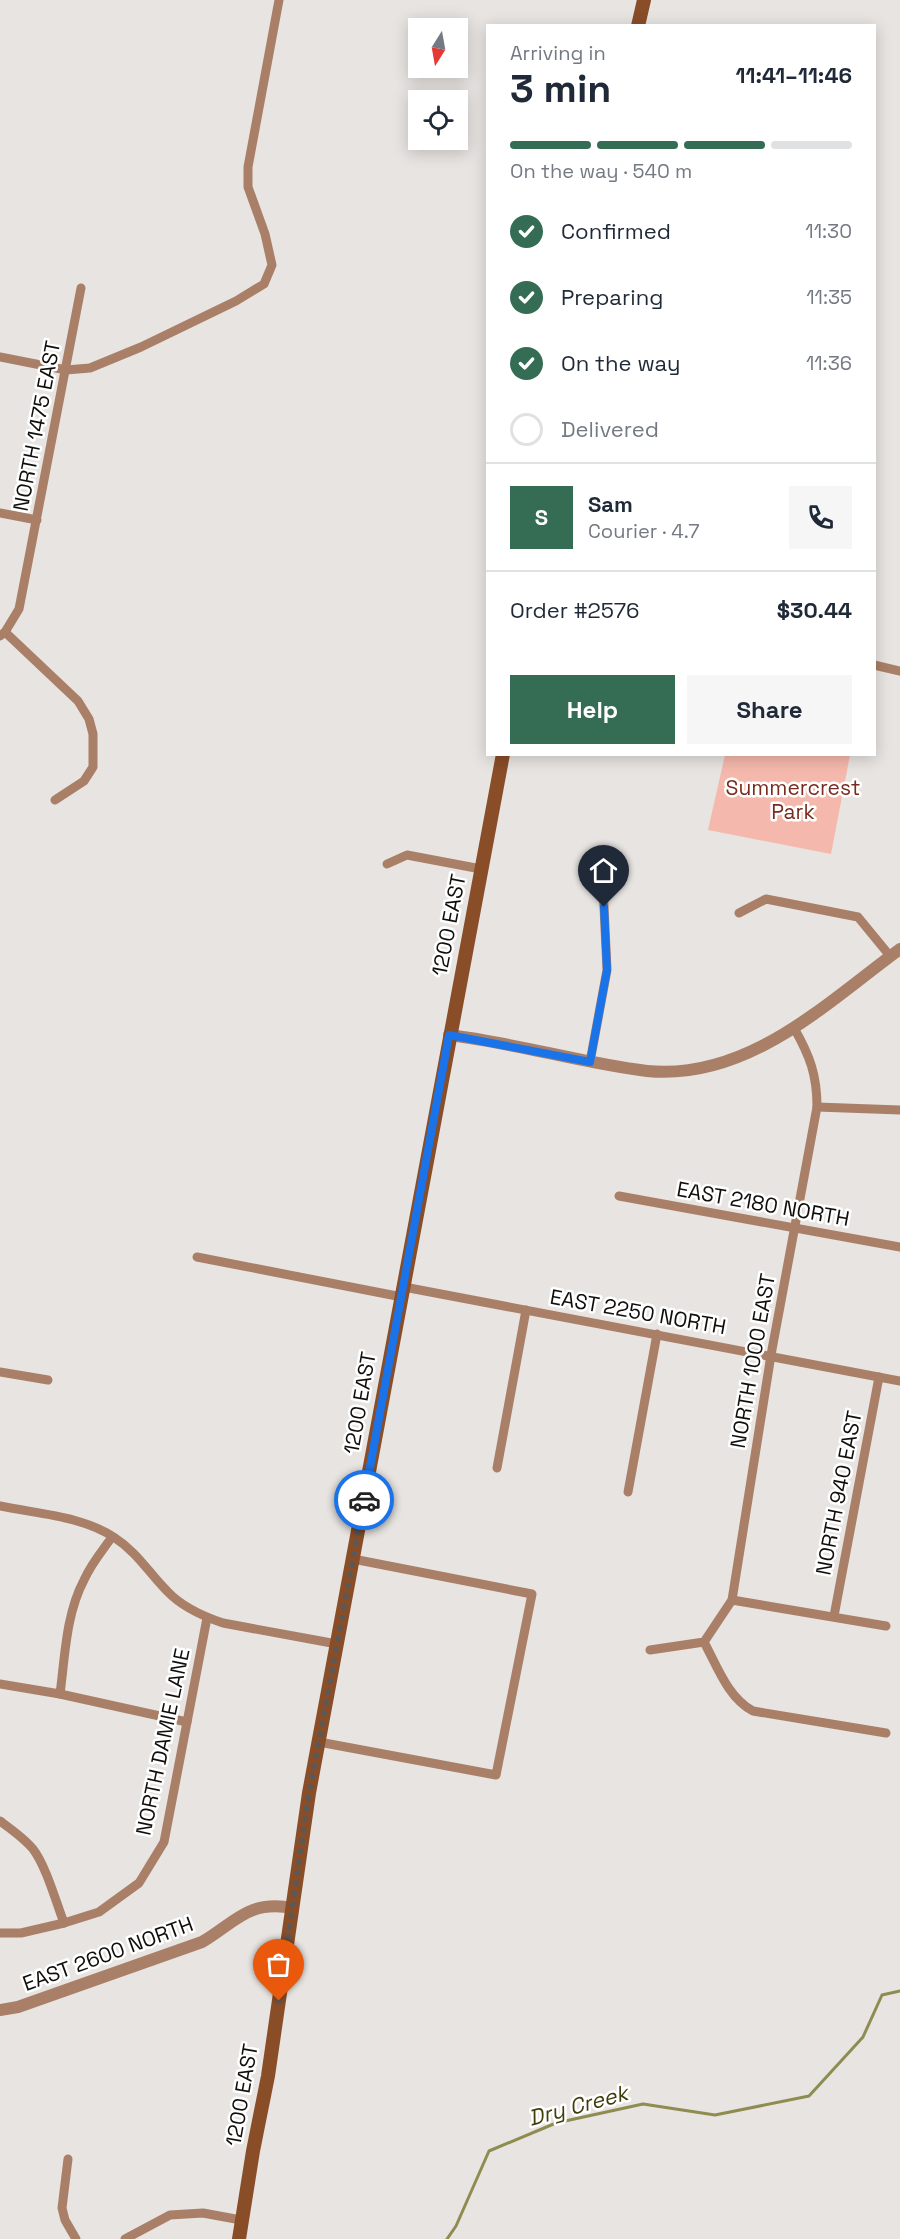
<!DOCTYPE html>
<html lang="en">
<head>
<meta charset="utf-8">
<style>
	body { margin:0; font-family:"Space Grotesk",sans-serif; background:#f6f6f7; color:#1f2937; height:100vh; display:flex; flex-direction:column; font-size:22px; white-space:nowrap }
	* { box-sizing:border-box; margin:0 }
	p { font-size:20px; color:#747a83 }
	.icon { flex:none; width:33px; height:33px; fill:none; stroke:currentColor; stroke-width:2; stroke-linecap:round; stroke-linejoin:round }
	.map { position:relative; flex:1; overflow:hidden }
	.details { position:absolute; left:486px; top:24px; width:390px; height:732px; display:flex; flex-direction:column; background:#fff; border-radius:0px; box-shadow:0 3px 15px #0003 }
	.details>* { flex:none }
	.needle { width:39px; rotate:191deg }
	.controls { position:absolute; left:408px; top:18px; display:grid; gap:12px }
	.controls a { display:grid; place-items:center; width:60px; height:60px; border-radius:0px; background:#fff; box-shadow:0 3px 15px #0003; font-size:30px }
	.pin { position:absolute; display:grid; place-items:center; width:51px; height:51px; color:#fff; margin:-62px -26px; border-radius:50% 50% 50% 0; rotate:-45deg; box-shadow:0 0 6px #0007 }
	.pin .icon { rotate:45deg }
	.courier { position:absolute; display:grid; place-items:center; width:60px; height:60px; margin:-30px; border:4px solid #1a73e8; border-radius:50%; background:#fff; color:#222; box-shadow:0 2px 8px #0007 }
	.overview em { font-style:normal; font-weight:800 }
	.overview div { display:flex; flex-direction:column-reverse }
	.overview { display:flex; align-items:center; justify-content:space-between; height:102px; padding:0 24px }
	h1 { font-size:39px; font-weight:800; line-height:45px }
	.bar { display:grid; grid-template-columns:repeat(4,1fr); gap:9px 6px; align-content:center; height:72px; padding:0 24px }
	.bar i { height:8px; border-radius:4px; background:#e0e1e3 }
	.bar .active { background:#356d54 }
	.bar p { grid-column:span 4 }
	.line { display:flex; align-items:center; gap:15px; padding:0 24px; border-top:2px solid #e0e1e3 }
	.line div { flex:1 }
	.round { display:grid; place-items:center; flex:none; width:63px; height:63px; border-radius:0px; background:#f6f6f7 }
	ol { padding:0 24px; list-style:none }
	li { display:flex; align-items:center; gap:18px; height:66px }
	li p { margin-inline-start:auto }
	li .icon { padding:6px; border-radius:50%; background:#356d54; color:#fff; stroke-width:4 }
	li:last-child { color:#747a83 }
	li i { width:33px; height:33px; border:3px solid #e0e1e3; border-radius:50% }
	.action { display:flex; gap:12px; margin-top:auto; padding:12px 24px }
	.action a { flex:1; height:69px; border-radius:0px; background:#356d54; color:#fff; font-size:24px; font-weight:800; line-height:69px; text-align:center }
	.action a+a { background:#f6f6f7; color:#1f2937 }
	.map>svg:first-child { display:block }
	.park { fill:#f5b8ac }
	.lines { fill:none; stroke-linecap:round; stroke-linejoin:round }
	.stream { stroke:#8e8c50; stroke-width:3 }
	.minor { stroke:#aa7f67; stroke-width:9 }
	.tertiary { stroke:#aa7f67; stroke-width:12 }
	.secondary { stroke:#894d28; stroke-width:14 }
	.done { stroke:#5b5957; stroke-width:6; stroke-dasharray:0 10.8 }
	.route { stroke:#1a73e8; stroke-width:8 }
	.labels { text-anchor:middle; stroke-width:5; stroke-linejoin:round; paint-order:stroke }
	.street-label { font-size:21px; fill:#0f0e0d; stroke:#fff }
	.park-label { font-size:21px; fill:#792b1f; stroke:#fff }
	.water-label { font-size:22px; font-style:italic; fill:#3f3d0c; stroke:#fff }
</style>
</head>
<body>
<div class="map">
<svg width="900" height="2239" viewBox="0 0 900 2239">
	<rect width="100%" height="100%" fill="#e7e4e1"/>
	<path class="park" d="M725,755h125l-19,99 -123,-24z"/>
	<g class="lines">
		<path class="stream" d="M447,2239l9,-13 33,-75 67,-28 87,-19 72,11 94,-19 54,-59 19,-42 18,-4"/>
		<g class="minor">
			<path d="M0,357l66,13 24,-2 51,-21 95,-46 28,-17 8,-19 -7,-31 -17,-47v-20l31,-167"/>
			<path d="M0,513l37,7"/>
			<path d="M5,632l73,69 11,18 4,15v33l-9,14 -29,19"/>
			<path d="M0,636l5,-4 14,-23 62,-321"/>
			<path d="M874,665l26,6"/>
			<path d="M387,864l20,-9 74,14"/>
			<path d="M739,913l27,-14 92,18 32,39"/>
			<path d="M590,1062l17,-92 -4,-84"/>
			<path d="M817,1107l83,3"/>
			<path d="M619,1196l281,51"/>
			<path d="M197,1257l205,40"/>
			<path d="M404,1287l496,94"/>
			<path d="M0,1372l48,8"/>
			<path d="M497,1468l29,-158"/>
			<path d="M628,1492l29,-158"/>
			<path d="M0,1506c38,8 83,10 115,32 22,14 34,35 52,53 15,16 35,25 56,32l114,21"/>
			<path d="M732,1600l154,26"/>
			<path d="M834,1616l45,-239"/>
			<path d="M704,1642c13,24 24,56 49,69l133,22"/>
			<path d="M650,1650l54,-8 28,-42 39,-245 46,-248c0,-32 -7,-51 -23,-79"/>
			<path d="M0,1684l60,10 127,28"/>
			<path d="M60,1694c5,-38 6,-80 24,-114 7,-16 18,-29 28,-43"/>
			<path d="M319,1742l177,33 36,-181 -179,-35"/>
			<path d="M0,1821c11,8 24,17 33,28 13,17 23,53 31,74"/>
			<path d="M0,1933h21l43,-10 35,-11 40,-29 25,-41 43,-224"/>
			<path d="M68,2159l-6,49 3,12 11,19"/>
			<path d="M125,2239l45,-24 33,-2 38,7"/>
		</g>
		<g class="tertiary">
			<path d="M449,1035c67,8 132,28 198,36 101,10 179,-68 253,-122"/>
			<path d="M0,2010l18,-3 184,-65c35,-21 46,-42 91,-34"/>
		</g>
		<g class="secondary">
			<path d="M638,26l6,-26"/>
			<path d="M239,2239l14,-88 15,-75 41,-283 194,-1039"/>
		</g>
	</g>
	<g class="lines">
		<path class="done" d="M279,2001l30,-208 55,-293"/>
		<path class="route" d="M364,1500l85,-465 141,27 17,-92 -3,-63"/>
	</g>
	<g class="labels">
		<g class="street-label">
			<text transform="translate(37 426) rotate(-79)" y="7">NORTH 1475 EAST</text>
			<text transform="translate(449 925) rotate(-79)" y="7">1200 EAST</text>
			<text transform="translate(763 1204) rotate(10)" y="7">EAST 2180 NORTH</text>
			<text transform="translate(638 1312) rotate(10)" y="7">EAST 2250 NORTH</text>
			<text transform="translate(753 1361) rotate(-80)" y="7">NORTH 1000 EAST</text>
			<text transform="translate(360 1403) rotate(-80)" y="7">1200 EAST</text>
			<text transform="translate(839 1493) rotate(-79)" y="7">NORTH 940 EAST</text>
			<text transform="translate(163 1742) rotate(-78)" y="7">NORTH DAMIE LANE</text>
			<text transform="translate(108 1954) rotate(-20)" y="7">EAST 2600 NORTH</text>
			<text transform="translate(242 2095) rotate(-80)" y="7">1200 EAST</text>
		</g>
		<g class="park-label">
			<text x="793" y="795">Summercrest<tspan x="793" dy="24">Park</tspan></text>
		</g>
		<g class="water-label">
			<text transform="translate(578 2105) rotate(-15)" y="8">Dry Creek</text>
		</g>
	</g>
</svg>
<div class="controls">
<a><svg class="needle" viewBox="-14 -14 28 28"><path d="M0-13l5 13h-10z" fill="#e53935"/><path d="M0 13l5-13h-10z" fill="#747a83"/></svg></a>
<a><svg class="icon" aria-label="locate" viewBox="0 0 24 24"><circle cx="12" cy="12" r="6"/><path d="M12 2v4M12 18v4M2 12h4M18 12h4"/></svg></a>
</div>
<div class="pin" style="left:279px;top:2001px;background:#ea580c"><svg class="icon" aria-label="bag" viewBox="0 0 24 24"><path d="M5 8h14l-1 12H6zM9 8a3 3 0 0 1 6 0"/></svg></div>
<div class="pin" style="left:604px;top:907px;background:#1f2937"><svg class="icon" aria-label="home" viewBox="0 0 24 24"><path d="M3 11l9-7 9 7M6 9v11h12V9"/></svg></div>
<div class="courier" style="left:364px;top:1500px"><svg class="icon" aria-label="car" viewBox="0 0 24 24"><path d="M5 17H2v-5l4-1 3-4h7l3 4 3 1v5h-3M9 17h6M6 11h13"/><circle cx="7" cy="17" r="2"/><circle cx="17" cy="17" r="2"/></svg></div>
<section class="details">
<div class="overview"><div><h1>3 min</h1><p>Arriving in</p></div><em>11:41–11:46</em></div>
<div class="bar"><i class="active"></i><i class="active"></i><i class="active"></i><i></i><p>On the way · 540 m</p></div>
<ol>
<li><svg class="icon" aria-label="check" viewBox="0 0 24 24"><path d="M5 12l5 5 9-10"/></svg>Confirmed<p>11:30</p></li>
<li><svg class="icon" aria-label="check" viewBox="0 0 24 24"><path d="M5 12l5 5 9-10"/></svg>Preparing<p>11:35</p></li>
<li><svg class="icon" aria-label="check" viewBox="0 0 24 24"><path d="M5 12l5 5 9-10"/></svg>On the way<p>11:36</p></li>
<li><i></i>Delivered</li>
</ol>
<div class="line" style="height:108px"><b class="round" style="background:#356d54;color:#fff">S</b><div><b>Sam</b><p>Courier · 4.7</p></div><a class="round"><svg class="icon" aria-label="phone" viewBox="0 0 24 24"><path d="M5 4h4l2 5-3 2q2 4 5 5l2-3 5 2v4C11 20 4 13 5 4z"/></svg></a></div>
<div class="line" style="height:78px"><div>Order #2576</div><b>$30.44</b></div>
<div class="action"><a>Help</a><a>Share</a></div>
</section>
</div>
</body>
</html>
